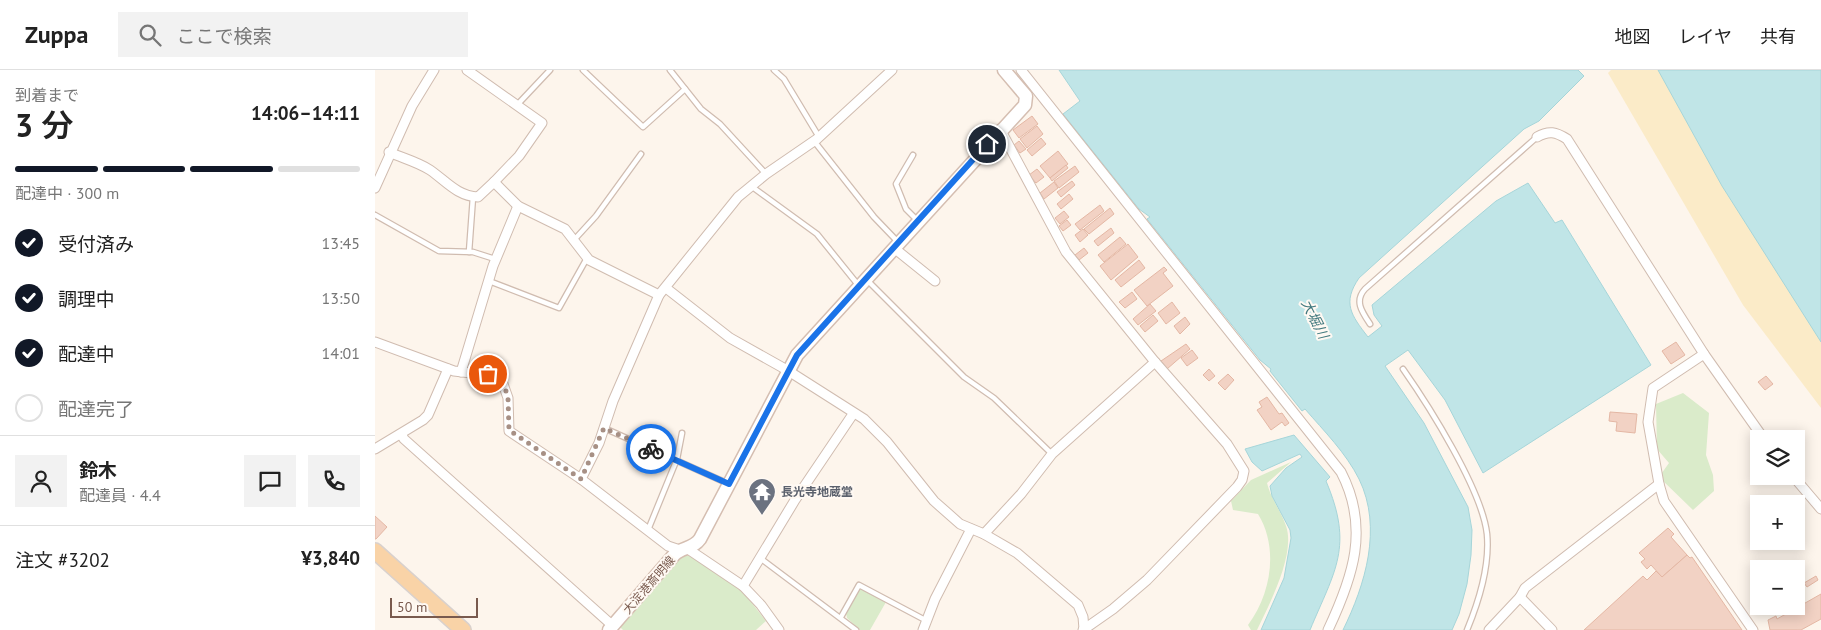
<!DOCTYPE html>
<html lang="ja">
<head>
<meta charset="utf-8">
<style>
	body { margin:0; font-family:"PT Sans","Noto Sans JP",sans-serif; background:#f2f2f2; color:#222; height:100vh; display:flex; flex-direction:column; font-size:19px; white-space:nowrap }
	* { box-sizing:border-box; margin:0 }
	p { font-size:16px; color:#767676 }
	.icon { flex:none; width:28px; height:28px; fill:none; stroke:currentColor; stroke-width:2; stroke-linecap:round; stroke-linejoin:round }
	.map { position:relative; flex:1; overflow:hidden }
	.drawer { display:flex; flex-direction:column; background:#fff; width:375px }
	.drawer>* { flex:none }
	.tools { position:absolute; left:1375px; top:360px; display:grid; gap:10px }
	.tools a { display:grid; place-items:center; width:55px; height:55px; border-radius:0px; background:#fff; box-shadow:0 2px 12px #0003; font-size:25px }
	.scale { position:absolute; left:15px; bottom:12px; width:88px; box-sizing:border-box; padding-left:5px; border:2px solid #795a4e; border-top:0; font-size:14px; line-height:18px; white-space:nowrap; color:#795a4e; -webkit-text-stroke:4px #fff9f3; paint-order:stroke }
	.pin { position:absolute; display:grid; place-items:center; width:42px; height:42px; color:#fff; margin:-21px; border:2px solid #fff; border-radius:50%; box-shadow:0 1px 5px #0007 }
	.courier { position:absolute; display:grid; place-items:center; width:50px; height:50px; margin:-25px; border:4px solid #1a73e8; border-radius:50%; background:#fff; color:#222; box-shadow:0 1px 6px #0007 }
	.overview em { font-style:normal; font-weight:600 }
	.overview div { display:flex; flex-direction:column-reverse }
	.overview { display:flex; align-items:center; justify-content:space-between; height:85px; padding:0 15px }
	h1 { font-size:32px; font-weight:600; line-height:38px }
	.bar { display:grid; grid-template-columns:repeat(4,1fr); gap:8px 5px; align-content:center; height:60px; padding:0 15px }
	.bar i { height:6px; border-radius:4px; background:#e0e0e0 }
	.bar .current { background:#111827 }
	.bar p { grid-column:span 4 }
	.line { display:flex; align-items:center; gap:12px; padding:0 15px; border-top:1px solid #e0e0e0 }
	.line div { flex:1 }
	.round { display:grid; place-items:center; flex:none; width:52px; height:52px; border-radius:0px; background:#f2f2f2 }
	ol { padding:0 15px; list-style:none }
	li { display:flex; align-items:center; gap:15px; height:55px }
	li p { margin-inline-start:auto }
	li .icon { padding:5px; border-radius:50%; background:#111827; color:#fff; stroke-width:4 }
	li:last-child { color:#767676 }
	li i { width:28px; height:28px; border:2px solid #e0e0e0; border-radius:50% }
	header { display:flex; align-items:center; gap:30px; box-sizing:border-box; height:70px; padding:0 25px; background:#fff; border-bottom:1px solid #e0e0e0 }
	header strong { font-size:24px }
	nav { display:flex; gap:28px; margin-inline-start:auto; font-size:18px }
	.search { width:350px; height:45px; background:#f2f2f2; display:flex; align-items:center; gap:12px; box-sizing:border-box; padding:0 18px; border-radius:0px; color:#767676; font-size:19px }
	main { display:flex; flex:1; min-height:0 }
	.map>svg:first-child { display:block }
	.green { fill:#daebca }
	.sand { fill:#fbebc8 }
	.water { fill:#c0e5e7; stroke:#a6d5d9 }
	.building { fill:#f2d2c4; stroke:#e4b7a4 }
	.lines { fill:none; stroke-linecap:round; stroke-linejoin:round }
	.lane-casing { stroke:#d0bcb0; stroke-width:7 }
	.street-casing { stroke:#d0bcb0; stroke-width:11 }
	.secondary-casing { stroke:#d5beb1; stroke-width:15 }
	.primary-casing { stroke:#d9d1cd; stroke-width:18 }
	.lane { stroke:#fff; stroke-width:4.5 }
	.street { stroke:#fff; stroke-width:9 }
	.secondary { stroke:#fff; stroke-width:12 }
	.primary { stroke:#f9d3a7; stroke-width:15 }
	.done { stroke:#a79085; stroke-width:5; stroke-dasharray:0 9 }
	.route { stroke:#1a73e8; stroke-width:6 }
	.labels { text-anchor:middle; stroke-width:4; stroke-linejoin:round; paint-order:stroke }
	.worship-label { font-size:12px; font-weight:bold; fill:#5b616d; stroke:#fff9f3; text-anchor:start }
	.street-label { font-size:12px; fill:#795a4e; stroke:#fff9f3 }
	.water-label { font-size:14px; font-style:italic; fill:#41787d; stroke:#fff9f3 }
</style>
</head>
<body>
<header>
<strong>Zuppa</strong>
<div class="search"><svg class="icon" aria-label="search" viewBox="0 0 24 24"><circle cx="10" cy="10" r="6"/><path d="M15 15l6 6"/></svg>ここで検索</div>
<nav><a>地図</a><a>レイヤ</a><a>共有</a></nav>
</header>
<main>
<section class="drawer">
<div class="overview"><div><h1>3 分</h1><p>到着まで</p></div><em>14:06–14:11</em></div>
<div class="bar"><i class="current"></i><i class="current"></i><i class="current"></i><i></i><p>配達中 · 300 m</p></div>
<ol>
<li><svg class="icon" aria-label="check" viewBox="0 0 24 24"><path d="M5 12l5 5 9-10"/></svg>受付済み<p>13:45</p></li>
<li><svg class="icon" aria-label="check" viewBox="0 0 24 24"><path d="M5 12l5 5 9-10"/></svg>調理中<p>13:50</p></li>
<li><svg class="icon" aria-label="check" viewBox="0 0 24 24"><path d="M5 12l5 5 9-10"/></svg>配達中<p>14:01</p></li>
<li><i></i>配達完了</li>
</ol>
<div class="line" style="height:90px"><a class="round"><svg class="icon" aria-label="person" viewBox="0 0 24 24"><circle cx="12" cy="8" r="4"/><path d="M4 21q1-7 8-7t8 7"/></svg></a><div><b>鈴木</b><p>配達員 · 4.4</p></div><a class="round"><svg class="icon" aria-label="chat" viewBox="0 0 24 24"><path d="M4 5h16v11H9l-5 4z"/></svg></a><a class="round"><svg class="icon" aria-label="phone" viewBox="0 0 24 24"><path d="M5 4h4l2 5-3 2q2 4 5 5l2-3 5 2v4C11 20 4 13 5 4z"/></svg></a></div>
<div class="line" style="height:65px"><div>注文 #3202</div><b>¥3,840</b></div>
</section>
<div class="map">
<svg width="1446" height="560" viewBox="0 0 1446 560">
	<rect width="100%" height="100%" fill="#fdf5ec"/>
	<g class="green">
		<path d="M1308,323l26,20 -3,42 7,20 1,16 -21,19 -34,-33 10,-14 -12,-14 -1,-45z"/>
		<path d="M916,392l-24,21c4,16 14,28 19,43 10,28 -17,79 -29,104h-6l-3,-5c23,-31 31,-77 10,-111l-25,-4 -2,-9 20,-21z"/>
		<path d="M316,485l49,33 26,33 -10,9h-133l-3,-3 14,-15 -1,-3 48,-52z"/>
		<path d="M485,518l26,14 -16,28h-10l-13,-12 -1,-5z"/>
	</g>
	<path class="sand" d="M1236,0h82l128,229v109l-78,-103 -135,-232z"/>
	<g class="water">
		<path d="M684,0h519l6,6 -45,45 -15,8 -165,149c-17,25 -8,37 9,59l14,-11 -8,-11 -2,-10 124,-104 32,-18 27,40 7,-3 89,145 -168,108 -38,-73 -37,-50 -23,16 39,57 44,84 4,23 -1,25 -4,29 -8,30 -7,16h-109c22,-45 40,-102 16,-151 -13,-26 -35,-48 -54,-70l-3,2 -32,-40 1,-2 -11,-9 -113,-141 3,-2 -11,-8 -76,-95 17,-13z"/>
		<path d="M1283,0h163v272l-99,-156z"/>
		<path d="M919,365l36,42 -4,4c28,66 9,89 -16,149h-49l23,-52 7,-40 -1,-8 -18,-34 -2,-10 16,-18 16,-11 -2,-3 -38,17 -10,-9 -7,-13z"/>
	</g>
	<g class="building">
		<path d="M657,46l6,8 -19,14 -6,-8z"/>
		<path d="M662,56l6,8 -16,14 -7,-9z"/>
		<path d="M666,68l5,6 -14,12 -5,-6z"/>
		<path d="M644,71l7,8 -6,4 -6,-8z"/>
		<path d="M683,81l10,13 -18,14 -10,-12z"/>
		<path d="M691,95l2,3 -16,13 -2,-3z"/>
		<path d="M700,96l4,6 -20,16 -5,-7z"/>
		<path d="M662,99l7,8 -8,6 -7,-8z"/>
		<path d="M697,111l3,4 -14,12 -4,-5z"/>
		<path d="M679,112l4,6 -14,11 -4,-6z"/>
		<path d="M694,124l4,5 -12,10 -4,-5z"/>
		<path d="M725,135l4,6 -24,19 -5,-6z"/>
		<path d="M735,138l4,6 -25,20 -5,-5z"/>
		<path d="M689,141l5,6 -9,7 -5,-6z"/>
		<path d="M692,150l4,5 -8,6 -4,-5z"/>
		<path d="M736,158l3,5 -16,13 -4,-5z"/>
		<path d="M708,159l5,6 -8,7 -5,-7z"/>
		<path d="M745,167l6,7 -22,18 -6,-7z"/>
		<path d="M753,174l10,13 -27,23 -11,-14z"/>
		<path d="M709,178l4,5 -9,7 -4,-5z"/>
		<path d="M764,190l6,8 -24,19 -6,-7z"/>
		<path d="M789,197l3,3 -4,3 10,13 -26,20 -13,-16z"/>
		<path d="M757,222l5,7 -12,9 -6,-6z"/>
		<path d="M797,232l8,11 -14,11 -8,-11z"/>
		<path d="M775,234l6,7 -18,14 -5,-6z"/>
		<path d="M778,245l5,6 -13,11 -5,-6z"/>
		<path d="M810,247l5,7 -10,10 -6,-8z"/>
		<path d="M1301,272l9,13 -14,9 -9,-13z"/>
		<path d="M811,274l4,5 -23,20 -6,-8z"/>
		<path d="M817,280l6,8 -11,8 -6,-8z"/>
		<path d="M834,299l6,7 -6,5 -6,-6z"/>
		<path d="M853,304l6,6 -9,10 -7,-7z"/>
		<path d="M1391,306l7,8 -8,6 -7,-8z"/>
		<path d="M892,327l12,17 3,-1 7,10 -4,3 -3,-4 -11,8 -14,-20 5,-3 -3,-5z"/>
		<path d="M1235,342l27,2 -2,19 -19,-2 1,-9 -8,-1z"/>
		<path d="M0,446l12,11 -11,12h-1z"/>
		<path d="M1293,458l6,6 -3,3 16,18 -25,22 -11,-12 -4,4 -6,-7 4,-3 -6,-6z"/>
		<path d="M1312,485l3,3 2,-1 50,73h-158l59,-54 4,4 9,-9 6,6z"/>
		<path d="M1441,506l2,4 -11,7 -3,-4z"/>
		<path d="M1446,524v25l-20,11h-31l-2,-10 8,-4 1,3z"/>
	</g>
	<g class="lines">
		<defs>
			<g id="lane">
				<path d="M208,0l60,57 42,-38"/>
				<path d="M295,0l31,39 19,15 46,50"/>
				<path d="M399,0l10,9 35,58"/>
				<path d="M143,34l32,-34"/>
				<path d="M439,71l60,76 24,25"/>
				<path d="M538,85l-17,29 10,25 11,11"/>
				<path d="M376,116l66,48 42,52"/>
				<path d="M0,145l64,36 34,1 22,7"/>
				<path d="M199,170l22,-24 45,-62"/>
				<path d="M94,182l4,-55"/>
				<path d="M492,210l97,97 30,21 58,56"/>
				<path d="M114,211l70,27 28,-50"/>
				<path d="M995,254c-8,-12 -16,-23 -5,-35l172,-152"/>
				<path d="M1028,299c26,37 79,121 84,165 3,32 -8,67 -20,96"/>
				<path d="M229,358l125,56"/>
				<path d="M273,460l29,-71 5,-26"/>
				<path d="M385,488l96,72"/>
				<path d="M466,547l18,-32 68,36"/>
			</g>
			<g id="street">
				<path d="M92,0l75,53 -23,33 -25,26"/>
				<path d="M646,0l320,402c29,56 12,105 -13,158"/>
				<path d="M625,59l66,123 89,110 72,82 17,27 -2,9 -5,7 -90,93 -34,29 -30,21"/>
				<path d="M1162,67c12,-7 19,-5 30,2l137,215 60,85"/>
				<path d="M14,82c13,6 29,10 41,18 16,11 27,26 48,27l16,-15 24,24 47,23 24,31 70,35"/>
				<path d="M0,118l37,-82 22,-36"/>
				<path d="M519,178l41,33"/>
				<path d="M291,218l64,50 57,32 77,49 23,23 47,59 26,23 24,10 33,19 61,52 5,12 1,12"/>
				<path d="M0,272l79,29 34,4 14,6 6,17 1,33 72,48 87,67 12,4"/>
				<path d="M86,302l32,-106 25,-60"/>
				<path d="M26,364l3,5 209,187"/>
				<path d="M0,379l48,-29 5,-5 20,-46"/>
				<path d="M1418,406l28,33"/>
				<path d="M206,409l18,-36 14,-42 46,-106 79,-98 28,-23 51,-35 75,-69"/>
				<path d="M1284,414l-11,-62 5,-34 51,-34"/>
				<path d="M609,464l37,-40 31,-40 103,-92"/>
				<path d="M313,479l55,37 18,19 18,25"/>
				<path d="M368,516l52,-86 58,-86"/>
				<path d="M1145,527l32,33"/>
				<path d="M548,560l12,-31 36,-70"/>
				<path d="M1114,560l31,-33 5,-9 134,-104 5,17 89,129"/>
			</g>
			<path id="secondary" d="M234,560l65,-75c8,-8 19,-6 26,-16l97,-184 228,-250 1,-9 -22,-26"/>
			<path id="primary" d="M0,481l88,79"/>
		</defs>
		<use href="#lane" class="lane-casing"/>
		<use href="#street" class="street-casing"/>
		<use href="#secondary" class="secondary-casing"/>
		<use href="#primary" class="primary-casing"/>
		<use href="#lane" class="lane"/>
		<use href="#street" class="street"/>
		<use href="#secondary" class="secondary"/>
		<use href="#primary" class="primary"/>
	</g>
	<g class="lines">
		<path class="done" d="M113,304l15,7 5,17 1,32 72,49 23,-51 47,21"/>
		<path class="route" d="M276,379l78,35 68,-129 190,-211"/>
	</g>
	<defs>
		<symbol id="temple-pin" viewBox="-11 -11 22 30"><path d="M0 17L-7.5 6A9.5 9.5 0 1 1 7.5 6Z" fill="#6b7280" stroke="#fff9f3"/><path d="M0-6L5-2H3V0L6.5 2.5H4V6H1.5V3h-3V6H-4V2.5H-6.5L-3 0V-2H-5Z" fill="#fff"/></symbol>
	</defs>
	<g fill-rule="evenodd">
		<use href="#temple-pin" x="371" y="406" width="32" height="43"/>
	</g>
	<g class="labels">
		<g class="worship-label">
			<text x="406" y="426">長光寺地蔵堂</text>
		</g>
		<g class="street-label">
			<text transform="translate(274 515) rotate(-49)" y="4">大淀港斎明線</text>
		</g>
		<g class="water-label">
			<text transform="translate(940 249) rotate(63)" y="5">大堀川</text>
		</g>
	</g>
</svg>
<div class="tools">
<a><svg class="icon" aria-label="layers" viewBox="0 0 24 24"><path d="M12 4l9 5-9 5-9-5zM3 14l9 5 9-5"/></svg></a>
<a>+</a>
<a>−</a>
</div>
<div class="scale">50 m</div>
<div class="pin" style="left:113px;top:304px;background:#ea580c"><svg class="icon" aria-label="bag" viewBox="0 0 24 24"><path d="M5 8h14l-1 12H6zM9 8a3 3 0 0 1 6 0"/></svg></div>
<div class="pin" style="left:612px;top:74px;background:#1f2937"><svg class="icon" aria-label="home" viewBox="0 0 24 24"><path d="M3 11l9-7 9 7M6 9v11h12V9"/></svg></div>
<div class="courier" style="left:276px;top:379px"><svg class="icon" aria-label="bike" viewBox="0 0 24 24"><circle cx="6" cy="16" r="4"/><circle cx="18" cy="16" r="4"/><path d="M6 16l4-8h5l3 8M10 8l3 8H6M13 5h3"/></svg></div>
</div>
</main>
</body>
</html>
